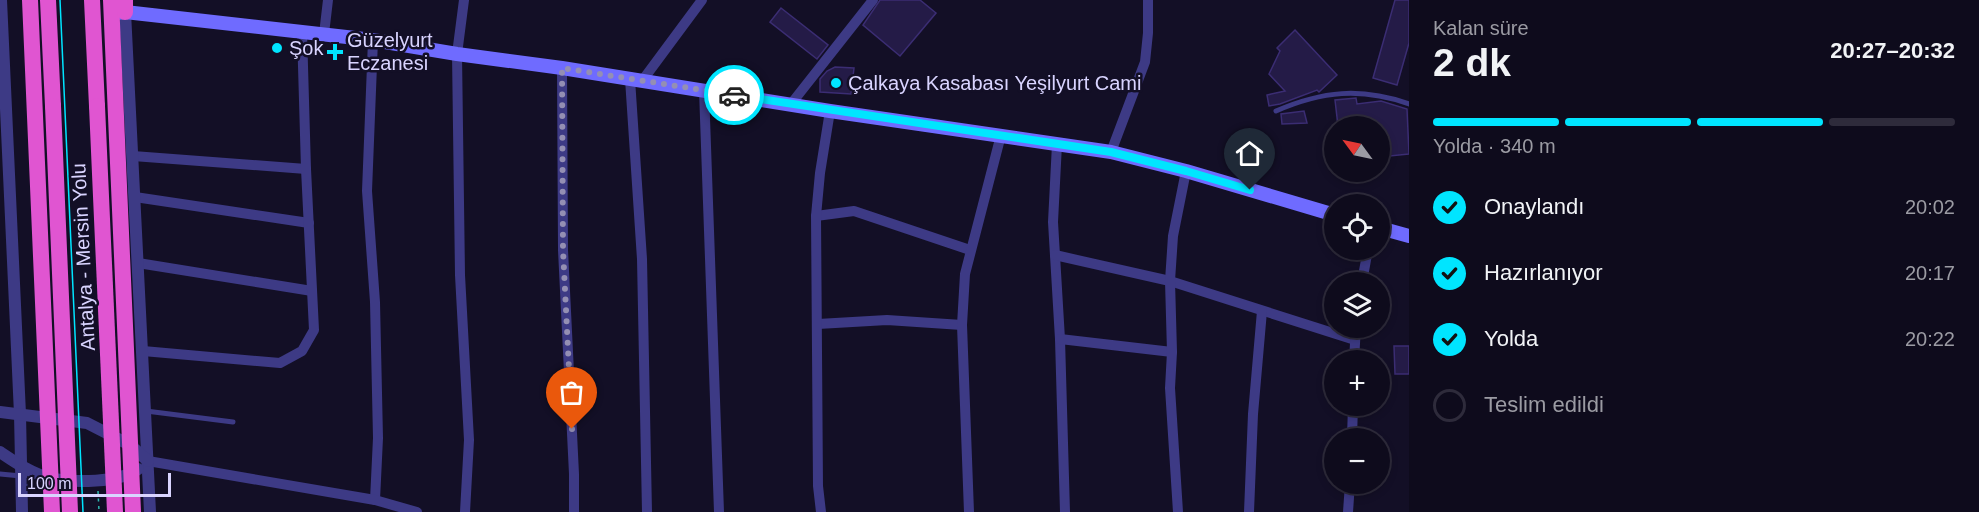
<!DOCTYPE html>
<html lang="tr">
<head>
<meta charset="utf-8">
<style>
	body { margin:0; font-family:Arial,sans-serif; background:#171425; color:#f1f3f6; height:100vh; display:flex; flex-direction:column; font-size:22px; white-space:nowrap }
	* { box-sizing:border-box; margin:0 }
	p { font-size:20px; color:#9b9ba3 }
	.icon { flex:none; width:33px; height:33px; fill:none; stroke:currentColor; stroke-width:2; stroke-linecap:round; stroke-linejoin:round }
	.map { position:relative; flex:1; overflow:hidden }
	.panel { display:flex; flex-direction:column; background:#0e0b1c; width:570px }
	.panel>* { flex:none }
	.needle { width:39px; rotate:303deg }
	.controls { position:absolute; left:1324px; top:116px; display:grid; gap:12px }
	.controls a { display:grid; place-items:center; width:66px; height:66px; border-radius:50%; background:#0e0b1c; box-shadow:0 3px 9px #0003,0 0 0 2px #2e2b3b; font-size:30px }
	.scale { position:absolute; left:18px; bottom:15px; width:153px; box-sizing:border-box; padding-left:6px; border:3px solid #d9d4ff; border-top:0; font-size:16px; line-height:21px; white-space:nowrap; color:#d9d4ff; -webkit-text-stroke:4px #130f26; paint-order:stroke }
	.pin { position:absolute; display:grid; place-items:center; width:51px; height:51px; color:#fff; margin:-62px -26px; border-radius:50% 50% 50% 0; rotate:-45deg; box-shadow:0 0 6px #0007 }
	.pin .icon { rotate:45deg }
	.courier { position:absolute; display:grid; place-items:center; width:60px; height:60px; margin:-30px; border:4px solid #00e5ff; border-radius:50%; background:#fff; color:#222; box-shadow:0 2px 8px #0007 }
	.head em { font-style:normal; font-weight:600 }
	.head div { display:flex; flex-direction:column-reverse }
	.head { display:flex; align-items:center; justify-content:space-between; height:102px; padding:0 24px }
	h1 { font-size:39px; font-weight:600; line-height:45px }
	.bar { display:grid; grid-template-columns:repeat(4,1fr); gap:9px 6px; align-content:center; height:72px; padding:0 24px }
	.bar i { height:8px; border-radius:4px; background:#2e2b3b }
	.bar .active { background:#00e5ff }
	.bar p { grid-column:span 4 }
	ol { padding:0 24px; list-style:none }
	li { display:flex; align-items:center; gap:18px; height:66px }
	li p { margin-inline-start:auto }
	li .icon { padding:6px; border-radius:50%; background:#00e5ff; color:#111; stroke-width:4 }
	li:last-child { color:#9b9ba3 }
	li i { width:33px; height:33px; border:3px solid #2e2b3b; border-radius:50% }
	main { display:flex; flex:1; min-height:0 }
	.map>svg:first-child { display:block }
	.building { fill:#241b47; stroke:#3b2d73; stroke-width:1.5 }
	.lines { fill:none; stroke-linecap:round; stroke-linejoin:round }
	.path { stroke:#2fb8b0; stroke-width:1.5; stroke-dasharray:3 4.5; stroke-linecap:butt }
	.service { stroke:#3d3a85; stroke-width:5 }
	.minor { stroke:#3d3a85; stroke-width:10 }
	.tertiary { stroke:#3d3a85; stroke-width:12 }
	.secondary { stroke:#6f6bff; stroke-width:14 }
	.trunk { stroke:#e055d1; stroke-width:16 }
	.tram { stroke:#00e5ff; stroke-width:1.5 }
	.trunk-bridge { stroke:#e055d1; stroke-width:16 }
	.done { stroke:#948fb3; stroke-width:6; stroke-dasharray:0 10.8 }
	.route { stroke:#00e5ff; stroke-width:8 }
	.poi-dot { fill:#00e5ff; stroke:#130f26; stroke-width:2 }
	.labels { text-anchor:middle; stroke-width:5; stroke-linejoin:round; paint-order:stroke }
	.poi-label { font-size:20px; fill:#d9d4ff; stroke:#130f26; text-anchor:start }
	.street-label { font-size:20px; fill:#d9d4ff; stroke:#130f26 }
</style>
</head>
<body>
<main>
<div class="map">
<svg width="1409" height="512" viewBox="0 0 1409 512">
	<rect width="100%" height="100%" fill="#130f26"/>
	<g class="building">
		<path d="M880,0h40l16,13 -36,43 -37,-31z"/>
		<path d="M1395,0h14v43l-12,42 -24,-7z"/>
		<path d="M781,8l47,37 -11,14 -47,-37z"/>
		<path d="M1295,30l42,45 -18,17 -2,-2 -37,14 -11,2 -2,-11 18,-4 -16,-17 11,-23 -3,-3z"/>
		<path d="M835,67l19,1 -3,26 -31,-2v-13l7,-8z"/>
		<path d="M1356,98l1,6 24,-3 26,8 2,45 -29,3v-31h-42l-3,-26z"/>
		<path d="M1304,111l3,12 -25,1 -1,-10z"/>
		<path d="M1394,346h15v28h-14z"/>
	</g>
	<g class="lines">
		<path class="path" d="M98,491l1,20"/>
		<g class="service">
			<path d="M1276,111c46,-20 85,-24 133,-7"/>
			<path d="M146,411l87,11"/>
			<path d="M0,474l21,2"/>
		</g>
		<g class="minor">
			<path d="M464,0l-7,54 3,221 9,165 -4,72"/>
			<path d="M324,34l4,-34"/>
			<path d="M373,40l-6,151 8,111 3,136 -3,62"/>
			<path d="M562,68l1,182 11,224v38"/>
			<path d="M630,79l12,180 5,253"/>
			<path d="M642,81l60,-81"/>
			<path d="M704,90l15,422"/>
			<path d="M791,104l82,-104"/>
			<path d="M1057,144l-4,78 7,117 5,173"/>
			<path d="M1111,152l34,-90 3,-29v-33"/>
			<path d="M133,156l173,13"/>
			<path d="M135,197l174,26"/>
			<path d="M816,216l38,-5 116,39"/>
			<path d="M1055,255l115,26 185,59"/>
			<path d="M138,263l174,28"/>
			<path d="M1362,282l6,-33"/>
			<path d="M818,324l69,-4 75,5"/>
			<path d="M1060,339l112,13"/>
			<path d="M143,351l137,12 22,-12 12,-21 -8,-161 -4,-137"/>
			<path d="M1354,360l2,-33"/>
			<path d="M1352,438l1,-33"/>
			<path d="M148,461l227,39 42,12"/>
			<path d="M821,512l-3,-26 -2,-270 4,-43 10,-62"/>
			<path d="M969,512l-7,-187 3,-51 36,-139"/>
			<path d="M1178,512l-8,-124 2,-36 -2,-71 3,-45 13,-65"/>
			<path d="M1249,512l4,-98 9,-103"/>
			<path d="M1348,512l2,-29"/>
		</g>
		<g class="tertiary">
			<path d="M1,0l19,414 2,98"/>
			<path d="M125,12l25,500"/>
			<path d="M0,412l87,11 43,22 18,16"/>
			<path d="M0,452c15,10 32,22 50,26 23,5 70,5 88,-9"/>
		</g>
		<g class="secondary">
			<path d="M117,13l8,-1 248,28 84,14 105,14 268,43 281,41 75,19 149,44"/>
			<path d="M1380,228l29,8"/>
		</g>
		<g class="trunk">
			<path d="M30,0l22,512"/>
			<path d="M48,0l5,106"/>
			<path d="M92,0l5,106"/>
			<path d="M111,0l22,512"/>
			<path d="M125,0v12"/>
		</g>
		<path class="tram" d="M60,0l23,512"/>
		<g class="trunk-bridge">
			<path d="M53,106l17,406"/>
			<path d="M97,106l18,406"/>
		</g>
	</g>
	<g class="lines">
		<path class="done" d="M572,429l-9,-179 -1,-182 172,27"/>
		<path class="route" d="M734,95l377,57 75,19 64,19"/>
	</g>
	<g class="poi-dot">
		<circle cx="277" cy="48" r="6"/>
		<path d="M332 43h6v6h6v6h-6v6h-6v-6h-6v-6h6z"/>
		<circle cx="836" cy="83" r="6"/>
	</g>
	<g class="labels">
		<g class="poi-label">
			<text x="347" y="47">Güzelyurt<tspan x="347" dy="23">Eczanesi</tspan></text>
			<text x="289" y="55">Şok</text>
			<text x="848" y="90">Çalkaya Kasabası Yeşilyurt Cami</text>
		</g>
		<g class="street-label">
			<text transform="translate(83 257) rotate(-93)" y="7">Antalya - Mersin Yolu</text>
		</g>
	</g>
</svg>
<div class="controls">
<a><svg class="needle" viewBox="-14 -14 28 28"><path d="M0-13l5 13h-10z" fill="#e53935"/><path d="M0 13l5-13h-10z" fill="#9b9ba3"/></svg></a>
<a><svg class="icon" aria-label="locate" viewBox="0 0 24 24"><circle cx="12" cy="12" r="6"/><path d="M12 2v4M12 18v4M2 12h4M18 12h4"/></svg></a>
<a><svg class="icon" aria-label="layers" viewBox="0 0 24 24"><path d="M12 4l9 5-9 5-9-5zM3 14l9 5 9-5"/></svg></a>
<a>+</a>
<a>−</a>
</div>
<div class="scale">100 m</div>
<div class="pin" style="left:572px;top:429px;background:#ea580c"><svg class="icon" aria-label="bag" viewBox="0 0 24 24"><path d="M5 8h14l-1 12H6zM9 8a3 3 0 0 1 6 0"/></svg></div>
<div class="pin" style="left:1250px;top:190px;background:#1f2937"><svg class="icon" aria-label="home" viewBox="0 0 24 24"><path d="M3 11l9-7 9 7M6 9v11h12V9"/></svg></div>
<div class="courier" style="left:734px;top:95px"><svg class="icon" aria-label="car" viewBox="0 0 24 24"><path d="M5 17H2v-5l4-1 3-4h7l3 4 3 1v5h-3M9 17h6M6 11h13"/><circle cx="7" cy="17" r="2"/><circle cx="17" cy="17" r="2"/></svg></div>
</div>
<section class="panel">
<div class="head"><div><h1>2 dk</h1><p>Kalan süre</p></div><em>20:27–20:32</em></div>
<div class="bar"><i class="active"></i><i class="active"></i><i class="active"></i><i></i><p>Yolda · 340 m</p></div>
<ol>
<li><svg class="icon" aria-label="check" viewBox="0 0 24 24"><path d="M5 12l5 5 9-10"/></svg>Onaylandı<p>20:02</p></li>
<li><svg class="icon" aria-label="check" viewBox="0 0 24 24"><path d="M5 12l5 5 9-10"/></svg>Hazırlanıyor<p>20:17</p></li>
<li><svg class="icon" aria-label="check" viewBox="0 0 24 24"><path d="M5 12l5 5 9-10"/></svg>Yolda<p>20:22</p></li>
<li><i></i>Teslim edildi</li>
</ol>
</section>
</main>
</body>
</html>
